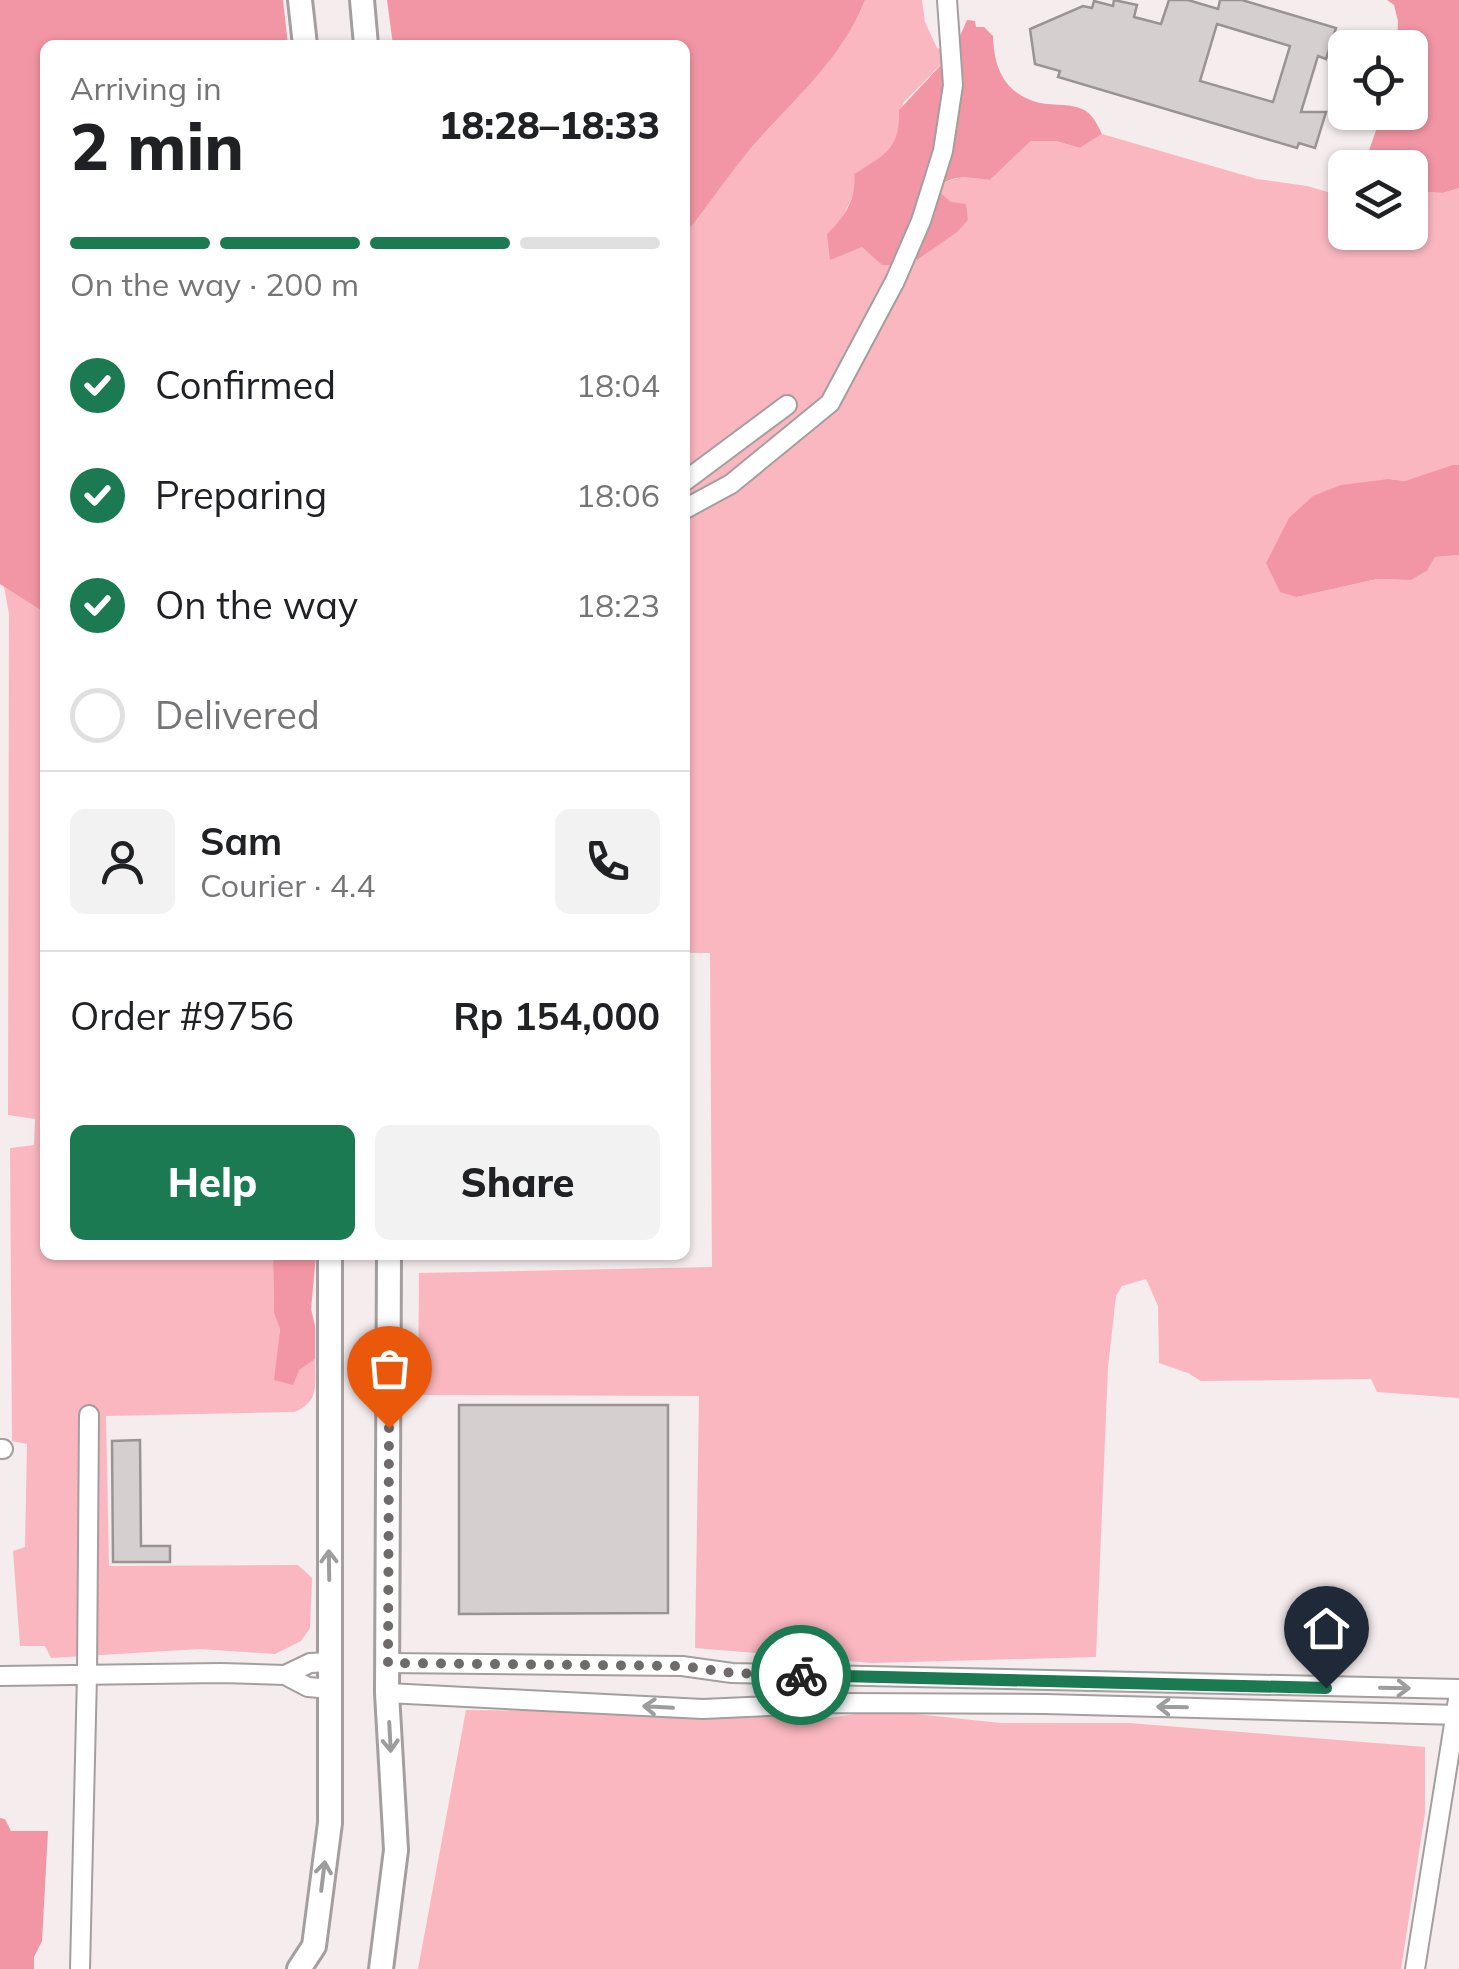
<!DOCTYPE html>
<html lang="en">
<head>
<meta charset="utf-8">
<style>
	body { margin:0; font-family:Mulish,sans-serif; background:#f2f2f2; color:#202124; height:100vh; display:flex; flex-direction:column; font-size:38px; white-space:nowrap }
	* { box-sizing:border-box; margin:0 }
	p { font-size:32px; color:#757577 }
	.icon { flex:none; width:55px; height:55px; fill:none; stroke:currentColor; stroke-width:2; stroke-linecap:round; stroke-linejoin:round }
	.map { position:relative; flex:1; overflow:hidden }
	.sheet { position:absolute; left:40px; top:40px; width:650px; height:1220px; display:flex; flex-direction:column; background:#fff; border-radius:15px; box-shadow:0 2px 8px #0004 }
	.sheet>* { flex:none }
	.controls { position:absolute; left:1328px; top:30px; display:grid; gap:20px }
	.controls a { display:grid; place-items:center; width:100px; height:100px; border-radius:15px; background:#fff; box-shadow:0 2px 8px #0004; font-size:50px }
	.pin { position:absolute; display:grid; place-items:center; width:85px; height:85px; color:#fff; margin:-102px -42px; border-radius:50% 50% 50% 0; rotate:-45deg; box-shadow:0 0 10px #0007 }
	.pin .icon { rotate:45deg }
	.courier { position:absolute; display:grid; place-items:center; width:100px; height:100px; margin:-50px; border:8px solid #1b7a51; border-radius:50%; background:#fff; color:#222; box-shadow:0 2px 12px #0007 }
	.head em { font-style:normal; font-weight:800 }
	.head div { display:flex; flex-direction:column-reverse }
	.head { display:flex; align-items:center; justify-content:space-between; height:170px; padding:0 30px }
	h1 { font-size:65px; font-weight:800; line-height:75px }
	.bar { display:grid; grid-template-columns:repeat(4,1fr); gap:15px 10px; align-content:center; height:120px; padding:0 30px }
	.bar i { height:12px; border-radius:8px; background:#e0e0e0 }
	.bar .active { background:#1b7a51 }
	.bar p { grid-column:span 4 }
	.line { display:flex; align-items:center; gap:25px; padding:0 30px; border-top:2px solid #e0e0e0 }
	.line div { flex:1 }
	.round { display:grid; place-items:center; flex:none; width:105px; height:105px; border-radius:15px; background:#f2f2f2 }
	ol { padding:0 30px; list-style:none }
	li { display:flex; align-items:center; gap:30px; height:110px }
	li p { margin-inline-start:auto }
	li .icon { padding:10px; border-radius:50%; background:#1b7a51; color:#fff; stroke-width:4 }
	li:last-child { color:#757577 }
	li i { width:55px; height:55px; border:5px solid #e0e0e0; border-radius:50% }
	.action { display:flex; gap:20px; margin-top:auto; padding:20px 30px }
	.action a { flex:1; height:115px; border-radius:15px; background:#1b7a51; color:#fff; font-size:40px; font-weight:800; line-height:115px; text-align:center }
	.action a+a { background:#f2f2f2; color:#202124 }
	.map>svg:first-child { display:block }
	.green { fill:#fab7c0 }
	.forest { fill:#f296a5 }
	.building { fill:#d6cfcf; stroke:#9a9394; stroke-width:2.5; fill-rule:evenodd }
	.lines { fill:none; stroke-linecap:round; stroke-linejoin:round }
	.minor-casing { stroke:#a59e9f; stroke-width:22 }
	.major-casing { stroke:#a59e9f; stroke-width:28 }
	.minor { stroke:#fff; stroke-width:18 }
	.major { stroke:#fff; stroke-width:22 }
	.oneway { stroke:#9e9d9d }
	.done { stroke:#6f6b6b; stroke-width:10; stroke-dasharray:0 18 }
	.route { stroke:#1b7a51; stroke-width:12 }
</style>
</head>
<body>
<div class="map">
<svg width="1459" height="1969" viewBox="0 0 1459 1969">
	<rect width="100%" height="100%" fill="#f4eced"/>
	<g class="green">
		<path d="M865,0h57l3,22 12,26 16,4 -49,50c-7,12 -1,22 -5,33 -7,20 -29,29 -45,39l2,16 -16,32 42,43 69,-63 -15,-12c16,-17 34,-12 54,-10l41,-39h25l24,7 22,-14 155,45 50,7 38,11v35h65v-41l33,2 16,-5v277l-54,16 -16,-2 -92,118 80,-18 34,1 16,-9 8,-14 24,-2v843l-82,-6 -6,-13 -170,2 -13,-8 -29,-10 -1,-57 -12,-27 -24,7 -6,10 -8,71 -12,290 -224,6 -177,-15 4,-252 -281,-1 1,-122 293,-6 -2,-314h-25v-718c22,-28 43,-59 66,-87 41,-47 91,-88 114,-148z"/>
		<path d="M4,586l41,27v642h228l1,57 6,16 -5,52 40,-21c0,25 5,43 -21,53l-188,4 3,150 189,-1 14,13 -2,50 -9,13 -26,13 -75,-5 -149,9 -6,-12h-25l-7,-95 12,-4 2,-103 -15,-3 -2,-293 24,-3 1,-26 -27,-4 1,-501z"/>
		<path d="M466,1710l291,4 73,4 48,-8 123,13h128l296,24v66l-24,156h-983z"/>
	</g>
	<g class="forest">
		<path d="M0,0h283l5,45h-243v568l-45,-29z"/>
		<path d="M387,0h478c-23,60 -73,101 -114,148 -23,28 -44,59 -66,87v-190h-292z"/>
		<path d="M1387,0h72v188l-16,5 -33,-2v-23l-40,-1 -5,-5 17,-49 28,-1v-64l-13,-1 1,-26 -4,-16z"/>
		<path d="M967,20l8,1 1,6h8l9,9c1,29 9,54 40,65 15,6 34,1 49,8 10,4 15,15 20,25l-22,14 -24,-7h-25l-41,39c-20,-2 -39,-8 -53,10l14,12 15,2 2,16 -11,12 -40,28 -5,-15 -9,-1 -13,21h-8l-20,-18 -32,13 -3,-26c18,-17 30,-36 27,-60 31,-20 46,-24 45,-64l54,-58z"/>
		<path d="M1453,465h6v90l-24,2 -8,14 -16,9 -34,-1 -80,18 -17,-5 -14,-29 23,-45 24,-22 28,-11 48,-6 16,2z"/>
		<path d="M273,1255h43l-5,54 4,17v33l-16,11 -6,15 -19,-5 6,-51 -6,-16z"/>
		<path d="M0,1818l5,1 6,12h37l-6,110 -8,16v12h-34z"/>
	</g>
	<g class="building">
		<path d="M1114,0l23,5 -3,12 27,7 8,-24h19l30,9 2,-9h22l94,28 -10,31 -8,-3 -17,56h25l-11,36 -16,-5 -2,5 -239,-71 2,-6 -25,-7 -5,-35 53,-23 9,2 2,-7 19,5zM1217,24l73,22 -17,56 -73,-21z"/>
		<path d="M459,1405h209v208l-209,1z"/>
		<path d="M140,1440l1,106h29v16h-57l-1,-121z"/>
	</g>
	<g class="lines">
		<defs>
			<g id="minor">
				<path d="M685,481l102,-76"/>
				<path d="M685,509l46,-25 99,-81 65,-122 26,-60 22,-70 10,-66 -6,-85"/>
				<path d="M0,1449h3"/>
				<path d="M388,1663l294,3 50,7 727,16"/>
				<path d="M285,1675l25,-12 21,-1"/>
				<path d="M0,1676l221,-3 64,2 23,12 23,2"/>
				<path d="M387,1693l316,16 132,-6 210,1 414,11"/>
				<path d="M80,1969l7,-294 2,-260"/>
				<path d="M1415,1969l44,-276"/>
			</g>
			<g id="major">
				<path d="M300,0l5,45"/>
				<path d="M362,0l4,45"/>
				<path d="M299,1969l15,-23 16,-123v-568"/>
				<path d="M381,1969l15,-119 -9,-157 2,-438"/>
			</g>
		</defs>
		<use href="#minor" class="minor-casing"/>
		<use href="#major" class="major-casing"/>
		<use href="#minor" class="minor"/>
		<use href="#major" class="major"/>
	</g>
	<defs><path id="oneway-shaft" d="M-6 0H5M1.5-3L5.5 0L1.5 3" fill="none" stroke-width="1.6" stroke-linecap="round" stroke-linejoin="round" transform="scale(2.5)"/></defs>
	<g class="oneway">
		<use href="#oneway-shaft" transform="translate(329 1565) rotate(-91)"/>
		<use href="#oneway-shaft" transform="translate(1395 1688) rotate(1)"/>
		<use href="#oneway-shaft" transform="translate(658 1707) rotate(-177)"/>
		<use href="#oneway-shaft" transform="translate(1172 1707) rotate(-179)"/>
		<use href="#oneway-shaft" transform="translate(390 1737) rotate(87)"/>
		<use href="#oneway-shaft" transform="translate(323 1876) rotate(-83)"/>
	</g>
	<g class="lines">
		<path class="done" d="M389,1428l-1,235 294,3 50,7 69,2"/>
		<path class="route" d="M801,1675l525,13"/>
	</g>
</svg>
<div class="controls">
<a><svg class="icon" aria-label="locate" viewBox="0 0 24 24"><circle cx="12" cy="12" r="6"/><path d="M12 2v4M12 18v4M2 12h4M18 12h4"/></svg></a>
<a><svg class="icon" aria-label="layers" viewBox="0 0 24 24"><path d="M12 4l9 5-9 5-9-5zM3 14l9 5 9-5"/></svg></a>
</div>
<div class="pin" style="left:389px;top:1428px;background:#ea580c"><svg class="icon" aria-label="bag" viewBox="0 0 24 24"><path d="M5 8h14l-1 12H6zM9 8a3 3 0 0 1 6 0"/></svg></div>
<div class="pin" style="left:1326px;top:1688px;background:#1f2937"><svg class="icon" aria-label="home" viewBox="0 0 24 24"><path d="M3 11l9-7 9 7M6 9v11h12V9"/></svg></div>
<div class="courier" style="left:801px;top:1675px"><svg class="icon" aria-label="bike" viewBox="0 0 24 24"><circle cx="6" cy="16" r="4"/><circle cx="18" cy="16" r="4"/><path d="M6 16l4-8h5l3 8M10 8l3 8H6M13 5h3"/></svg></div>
<section class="sheet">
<div class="head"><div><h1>2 min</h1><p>Arriving in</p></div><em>18:28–18:33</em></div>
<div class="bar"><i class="active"></i><i class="active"></i><i class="active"></i><i></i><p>On the way · 200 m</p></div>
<ol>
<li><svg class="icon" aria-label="check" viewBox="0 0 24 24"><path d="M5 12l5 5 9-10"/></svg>Confirmed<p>18:04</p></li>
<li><svg class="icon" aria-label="check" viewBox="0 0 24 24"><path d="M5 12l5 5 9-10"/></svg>Preparing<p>18:06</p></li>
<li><svg class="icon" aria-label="check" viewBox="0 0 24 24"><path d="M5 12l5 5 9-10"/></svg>On the way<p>18:23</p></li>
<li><i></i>Delivered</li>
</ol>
<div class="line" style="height:180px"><a class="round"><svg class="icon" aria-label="person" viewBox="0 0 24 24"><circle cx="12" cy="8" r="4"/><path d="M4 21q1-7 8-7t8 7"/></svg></a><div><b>Sam</b><p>Courier · 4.4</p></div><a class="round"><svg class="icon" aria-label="phone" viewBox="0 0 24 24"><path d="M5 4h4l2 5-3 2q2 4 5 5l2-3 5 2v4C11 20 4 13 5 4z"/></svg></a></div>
<div class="line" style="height:130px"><div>Order #9756</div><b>Rp 154,000</b></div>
<div class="action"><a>Help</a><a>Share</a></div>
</section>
</div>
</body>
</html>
